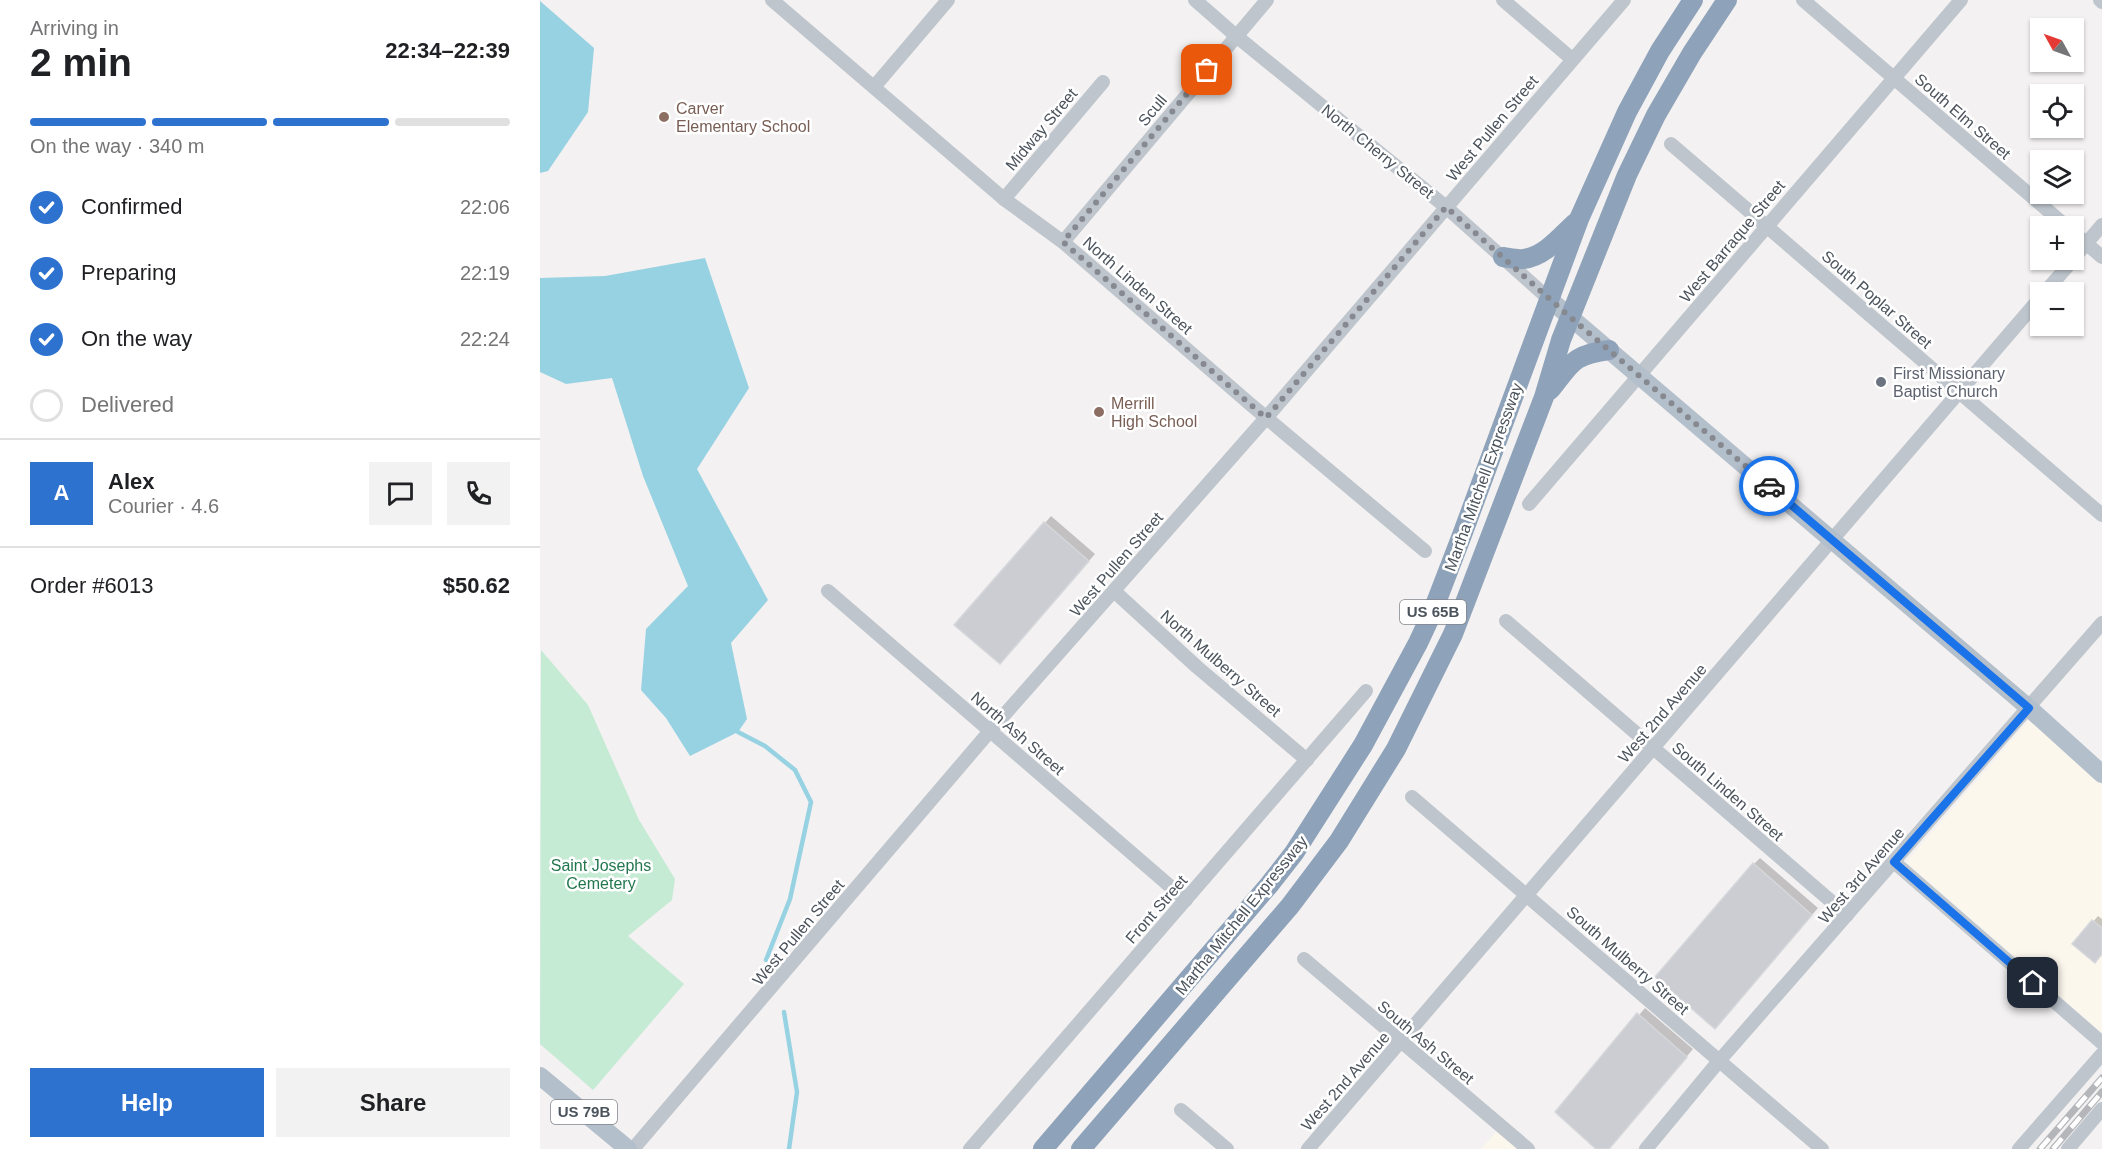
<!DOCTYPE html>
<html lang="en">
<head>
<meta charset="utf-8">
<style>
	body { margin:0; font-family:Helvetica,sans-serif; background:#f2f2f2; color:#202124; height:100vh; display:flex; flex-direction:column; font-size:22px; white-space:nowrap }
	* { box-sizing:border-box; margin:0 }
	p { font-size:20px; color:#757577 }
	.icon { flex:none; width:33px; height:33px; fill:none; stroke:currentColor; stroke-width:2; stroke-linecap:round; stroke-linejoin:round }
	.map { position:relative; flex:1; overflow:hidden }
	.sheet { display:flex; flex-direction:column; background:#fff; width:540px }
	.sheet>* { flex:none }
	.needle { width:39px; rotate:310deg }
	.buttons { position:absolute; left:1490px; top:18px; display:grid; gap:12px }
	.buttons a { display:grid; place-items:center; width:54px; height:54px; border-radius:0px; background:#fff; box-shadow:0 2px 4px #0004; font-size:30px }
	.pin { position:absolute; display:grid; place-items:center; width:51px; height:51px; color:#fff; margin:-26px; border-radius:12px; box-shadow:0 3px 9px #0006 }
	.courier { position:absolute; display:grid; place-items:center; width:60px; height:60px; margin:-30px; border:4px solid #1a73e8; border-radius:50%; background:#fff; color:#222; box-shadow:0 2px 8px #0007 }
	.head em { font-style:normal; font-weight:800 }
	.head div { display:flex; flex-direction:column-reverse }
	.head { display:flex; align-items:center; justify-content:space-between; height:102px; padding:0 30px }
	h1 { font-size:39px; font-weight:800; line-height:45px }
	.bar { display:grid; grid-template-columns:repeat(4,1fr); gap:9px 6px; align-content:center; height:72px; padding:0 30px }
	.bar i { height:8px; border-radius:4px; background:#e0e0e0 }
	.bar .on { background:#2e72d0 }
	.bar p { grid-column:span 4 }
	.line { display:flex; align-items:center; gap:15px; padding:0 30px; border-top:2px solid #e0e0e0 }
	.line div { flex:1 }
	.round { display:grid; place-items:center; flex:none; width:63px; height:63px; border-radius:0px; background:#f2f2f2 }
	ol { padding:0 30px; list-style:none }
	li { display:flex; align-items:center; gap:18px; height:66px }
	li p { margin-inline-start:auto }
	li .icon { padding:6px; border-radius:50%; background:#2e72d0; color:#fff; stroke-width:4 }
	li:last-child { color:#757577 }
	li i { width:33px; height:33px; border:3px solid #e0e0e0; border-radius:50% }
	.action { display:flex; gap:12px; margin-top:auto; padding:12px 30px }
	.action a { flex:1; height:69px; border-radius:0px; background:#2e72d0; color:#fff; font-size:24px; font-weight:800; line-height:69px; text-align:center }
	.action a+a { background:#f2f2f2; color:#202124 }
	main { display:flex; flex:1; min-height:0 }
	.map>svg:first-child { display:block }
	.commercial { fill:#fbf7ed }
	.green { fill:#c5ebd4 }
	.water { fill:#97d2e3 }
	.shadow { fill:#0003 }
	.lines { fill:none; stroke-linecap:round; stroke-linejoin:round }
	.stream { stroke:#97d2e3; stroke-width:4.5 }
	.building { fill:#cbcdd2; stroke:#d5d7db; stroke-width:1.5 }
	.minor { stroke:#bec5cc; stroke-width:14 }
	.major { stroke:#b4bfcc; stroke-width:18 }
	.highway { stroke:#8ea2b9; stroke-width:20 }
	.rail-casing { stroke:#b4b6ba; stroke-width:7 }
	.rail { stroke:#fff; stroke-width:4.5; stroke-dasharray:14; stroke-linecap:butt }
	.done { stroke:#868a90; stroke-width:6; stroke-dasharray:0 10.8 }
	.route { stroke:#1a73e8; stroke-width:8 }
	.education-dot { fill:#8d6e63; stroke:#fff; stroke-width:2 }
	.worship-dot { fill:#6b7280; stroke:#fff; stroke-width:2 }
	.labels { text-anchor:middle; stroke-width:5; stroke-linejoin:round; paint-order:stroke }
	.shield { fill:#fff; stroke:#81878d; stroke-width:1.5 }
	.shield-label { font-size:15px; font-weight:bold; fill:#4b535c }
	.education-label { font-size:16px; fill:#785e54; stroke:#fff; text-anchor:start }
	.street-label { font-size:16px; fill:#4b535c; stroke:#fff }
	.worship-label { font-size:16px; fill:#5b616d; stroke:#fff; text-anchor:start }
	.park-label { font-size:16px; fill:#22774e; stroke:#fff }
</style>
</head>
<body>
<main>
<section class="sheet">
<div class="head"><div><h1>2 min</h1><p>Arriving in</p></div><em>22:34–22:39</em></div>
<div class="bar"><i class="on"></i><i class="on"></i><i class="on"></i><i></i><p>On the way · 340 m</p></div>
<ol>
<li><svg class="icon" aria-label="check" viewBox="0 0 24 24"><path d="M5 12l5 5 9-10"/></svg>Confirmed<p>22:06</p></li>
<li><svg class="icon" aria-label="check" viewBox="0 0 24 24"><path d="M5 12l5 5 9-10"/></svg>Preparing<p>22:19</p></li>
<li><svg class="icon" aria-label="check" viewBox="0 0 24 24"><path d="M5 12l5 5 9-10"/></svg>On the way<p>22:24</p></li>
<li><i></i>Delivered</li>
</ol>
<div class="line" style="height:108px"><b class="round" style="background:#2e72d0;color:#fff">A</b><div><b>Alex</b><p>Courier · 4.6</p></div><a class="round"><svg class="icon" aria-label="chat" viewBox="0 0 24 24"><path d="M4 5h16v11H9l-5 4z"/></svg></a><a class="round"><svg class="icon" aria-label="phone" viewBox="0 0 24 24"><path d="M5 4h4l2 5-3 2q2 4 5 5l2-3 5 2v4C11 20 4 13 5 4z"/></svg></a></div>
<div class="line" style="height:78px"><div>Order #6013</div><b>$50.62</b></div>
<div class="action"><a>Help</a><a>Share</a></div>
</section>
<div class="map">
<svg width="1562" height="1149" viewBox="0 0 1562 1149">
	<rect width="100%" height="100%" fill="#f3f1f1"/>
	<g class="commercial">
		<path d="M1489,720l73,64v249l-196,-171z"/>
		<path d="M958,1130l23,19h-40z"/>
	</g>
	<path class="green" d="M1,650l47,55 51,115 36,59 -3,21 -44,36 56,48 -91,106 -53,-46z"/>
	<g class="water">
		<path d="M0,1l54,47 -6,64 -40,59 -8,2z"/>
		<path d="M165,258l44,130 -52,81 71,131 -37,43 16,76 -9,13 -48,24 -24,-38 -25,-28 5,-61 42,-43 -45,-110 -31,-98 -46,6 -26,-12v-94l65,-2z"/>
	</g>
	<g class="shadow">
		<path d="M511,516l44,38 -89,102 39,-133z"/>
		<path d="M1220,858l58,50 -97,112 33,-156z"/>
		<path d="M1558,916l4,3v34l-28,-9z"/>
		<path d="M1105,1008l48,41 -83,98 -2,2h-9l-42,-37z"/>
	</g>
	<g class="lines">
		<g class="stream">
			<path d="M198,732l27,14 30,24 16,32 -21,97 -24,61"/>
			<path d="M244,1012l13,80 -8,57"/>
		</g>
	</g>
	<g class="building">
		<path d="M504,522l45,39 -89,103 -46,-39z"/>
		<path d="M1213,863l59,52 -97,114 -60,-52z"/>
		<path d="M1552,920l10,8v26l-7,9 -23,-19z"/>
		<path d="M1097,1013l50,44 -78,92h-13l-41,-37z"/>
	</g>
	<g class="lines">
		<g class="minor">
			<path d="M232,0l232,199 59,43 187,162 175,147"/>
			<path d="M655,0l40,35 211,172 103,92"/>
			<path d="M963,0l69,59"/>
			<path d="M1263,0l263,226"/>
			<path d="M1560,0l2,2"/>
			<path d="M334,87l74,-87"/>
			<path d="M1131,144l431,371"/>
			<path d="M464,199l99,-117"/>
			<path d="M1533,232l29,25"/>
			<path d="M523,242l204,-242"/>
			<path d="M1533,259l29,-34"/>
			<path d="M1505,292l28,-32"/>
			<path d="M989,504l432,-504"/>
			<path d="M288,591l358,309"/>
			<path d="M574,591l83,76 110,93"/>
			<path d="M966,621l341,294"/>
			<path d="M872,797l410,352"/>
			<path d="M1354,862l208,181"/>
			<path d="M764,959l224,190"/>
			<path d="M641,1110l46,39"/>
			<path d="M93,1149l357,-418 276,-313 358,-418"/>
			<path d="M430,1149l396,-458"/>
			<path d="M768,1149l732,-851"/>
			<path d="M1106,1149l73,-88 383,-438"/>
			<path d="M1479,1149l83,-95"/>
			<path d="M1528,1149l34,-40"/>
		</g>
		<g class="major">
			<path d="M1009,299l480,409 73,66"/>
			<path d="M0,1076l88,73"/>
		</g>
		<g class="highway">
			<path d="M963,257c7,1 14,3 20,2 21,-2 37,-22 52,-36"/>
			<path d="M1010,390c22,-27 22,-35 59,-40"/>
			<path d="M503,1149l226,-264 25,-32 69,-108 55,-102 14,-30 30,-78 117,-316 48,-107 33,-61 33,-51"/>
			<path d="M541,1149l209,-243 49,-65 57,-92 57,-115 91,-237 17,-57 66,-165 29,-60 36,-62 35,-53"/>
		</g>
		<defs>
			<g id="rail">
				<path d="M1500,1149l62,-71"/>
				<path d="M1513,1149l49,-57"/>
			</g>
		</defs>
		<use href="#rail" class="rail-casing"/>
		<use href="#rail" class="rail"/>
	</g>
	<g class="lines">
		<path class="done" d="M667,70l-144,172 203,176 180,-211 124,110 199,169"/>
		<path class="route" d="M1229,486l260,222 -135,154 139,121"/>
	</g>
	<g class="education-dot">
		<circle cx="124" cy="117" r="6"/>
		<circle cx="559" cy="412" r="6"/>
	</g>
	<circle class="worship-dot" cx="1341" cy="382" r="6"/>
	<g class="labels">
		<g class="shield">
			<rect x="860" y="600" width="66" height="24" rx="4.5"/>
			<rect x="11" y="1100" width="66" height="24" rx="4.5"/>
		</g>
		<g class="shield-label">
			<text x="893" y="617">US 65B</text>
			<text x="44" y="1117">US 79B</text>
		</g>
		<g class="education-label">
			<text x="136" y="114">Carver<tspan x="136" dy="18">Elementary School</tspan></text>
			<text x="571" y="409">Merrill<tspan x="571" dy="18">High School</tspan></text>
		</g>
		<g class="street-label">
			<text transform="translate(612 110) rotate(-50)" y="6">Scull</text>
			<text transform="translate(1423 116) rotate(41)" y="6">South Elm Street</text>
			<text transform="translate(952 128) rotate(-50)" y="6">West Pullen Street</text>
			<text transform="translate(501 129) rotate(-50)" y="6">Midway Street</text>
			<text transform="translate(838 151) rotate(39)" y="6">North Cherry Street</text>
			<text transform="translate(1192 241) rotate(-50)" y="6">West Barraque Street</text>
			<text transform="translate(598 285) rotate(41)" y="6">North Linden Street</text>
			<text transform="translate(1337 299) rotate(41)" y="6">South Poplar Street</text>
			<text transform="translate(943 477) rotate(-70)" y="6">Martha Mitchell Expressway</text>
			<text transform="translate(576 564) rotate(-49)" y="6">West Pullen Street</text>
			<text transform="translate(681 663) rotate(41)" y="6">North Mulberry Street</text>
			<text transform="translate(1122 713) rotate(-49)" y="6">West 2nd Avenue</text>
			<text transform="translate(478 733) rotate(41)" y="6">North Ash Street</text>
			<text transform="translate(1188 791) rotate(41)" y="6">South Linden Street</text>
			<text transform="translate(1321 875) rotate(-49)" y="6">West 3rd Avenue</text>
			<text transform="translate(616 909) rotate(-49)" y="6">Front Street</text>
			<text transform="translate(701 915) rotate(-51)" y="6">Martha Mitchell Expressway</text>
			<text transform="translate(258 932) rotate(-50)" y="6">West Pullen Street</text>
			<text transform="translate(1088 960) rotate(41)" y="6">South Mulberry Street</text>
			<text transform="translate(886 1042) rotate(40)" y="6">South Ash Street</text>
			<text transform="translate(805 1081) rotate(-49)" y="6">West 2nd Avenue</text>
		</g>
		<g class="worship-label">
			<text x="1353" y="379">First Missionary<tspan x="1353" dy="18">Baptist Church</tspan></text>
		</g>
		<g class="park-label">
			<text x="61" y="871">Saint Josephs<tspan x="61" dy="18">Cemetery</tspan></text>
		</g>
	</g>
</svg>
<div class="buttons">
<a><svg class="needle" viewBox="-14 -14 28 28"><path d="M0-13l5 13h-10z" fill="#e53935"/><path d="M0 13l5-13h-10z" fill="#757577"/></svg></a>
<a><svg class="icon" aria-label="locate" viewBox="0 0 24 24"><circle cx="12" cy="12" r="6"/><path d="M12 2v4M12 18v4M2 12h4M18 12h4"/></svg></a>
<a><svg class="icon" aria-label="layers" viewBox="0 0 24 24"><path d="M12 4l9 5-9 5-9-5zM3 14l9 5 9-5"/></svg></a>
<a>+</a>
<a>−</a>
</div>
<div class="pin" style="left:667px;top:70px;background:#ea580c"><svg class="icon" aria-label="bag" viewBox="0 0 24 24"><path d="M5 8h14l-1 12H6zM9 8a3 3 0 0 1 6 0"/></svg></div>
<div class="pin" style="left:1493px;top:983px;background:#1f2937"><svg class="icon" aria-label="home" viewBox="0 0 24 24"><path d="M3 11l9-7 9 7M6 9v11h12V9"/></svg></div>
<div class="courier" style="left:1229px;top:486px"><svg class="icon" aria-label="car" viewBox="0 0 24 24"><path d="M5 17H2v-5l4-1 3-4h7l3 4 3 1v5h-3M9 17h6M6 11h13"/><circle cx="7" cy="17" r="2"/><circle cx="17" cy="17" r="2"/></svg></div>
</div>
</main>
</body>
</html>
